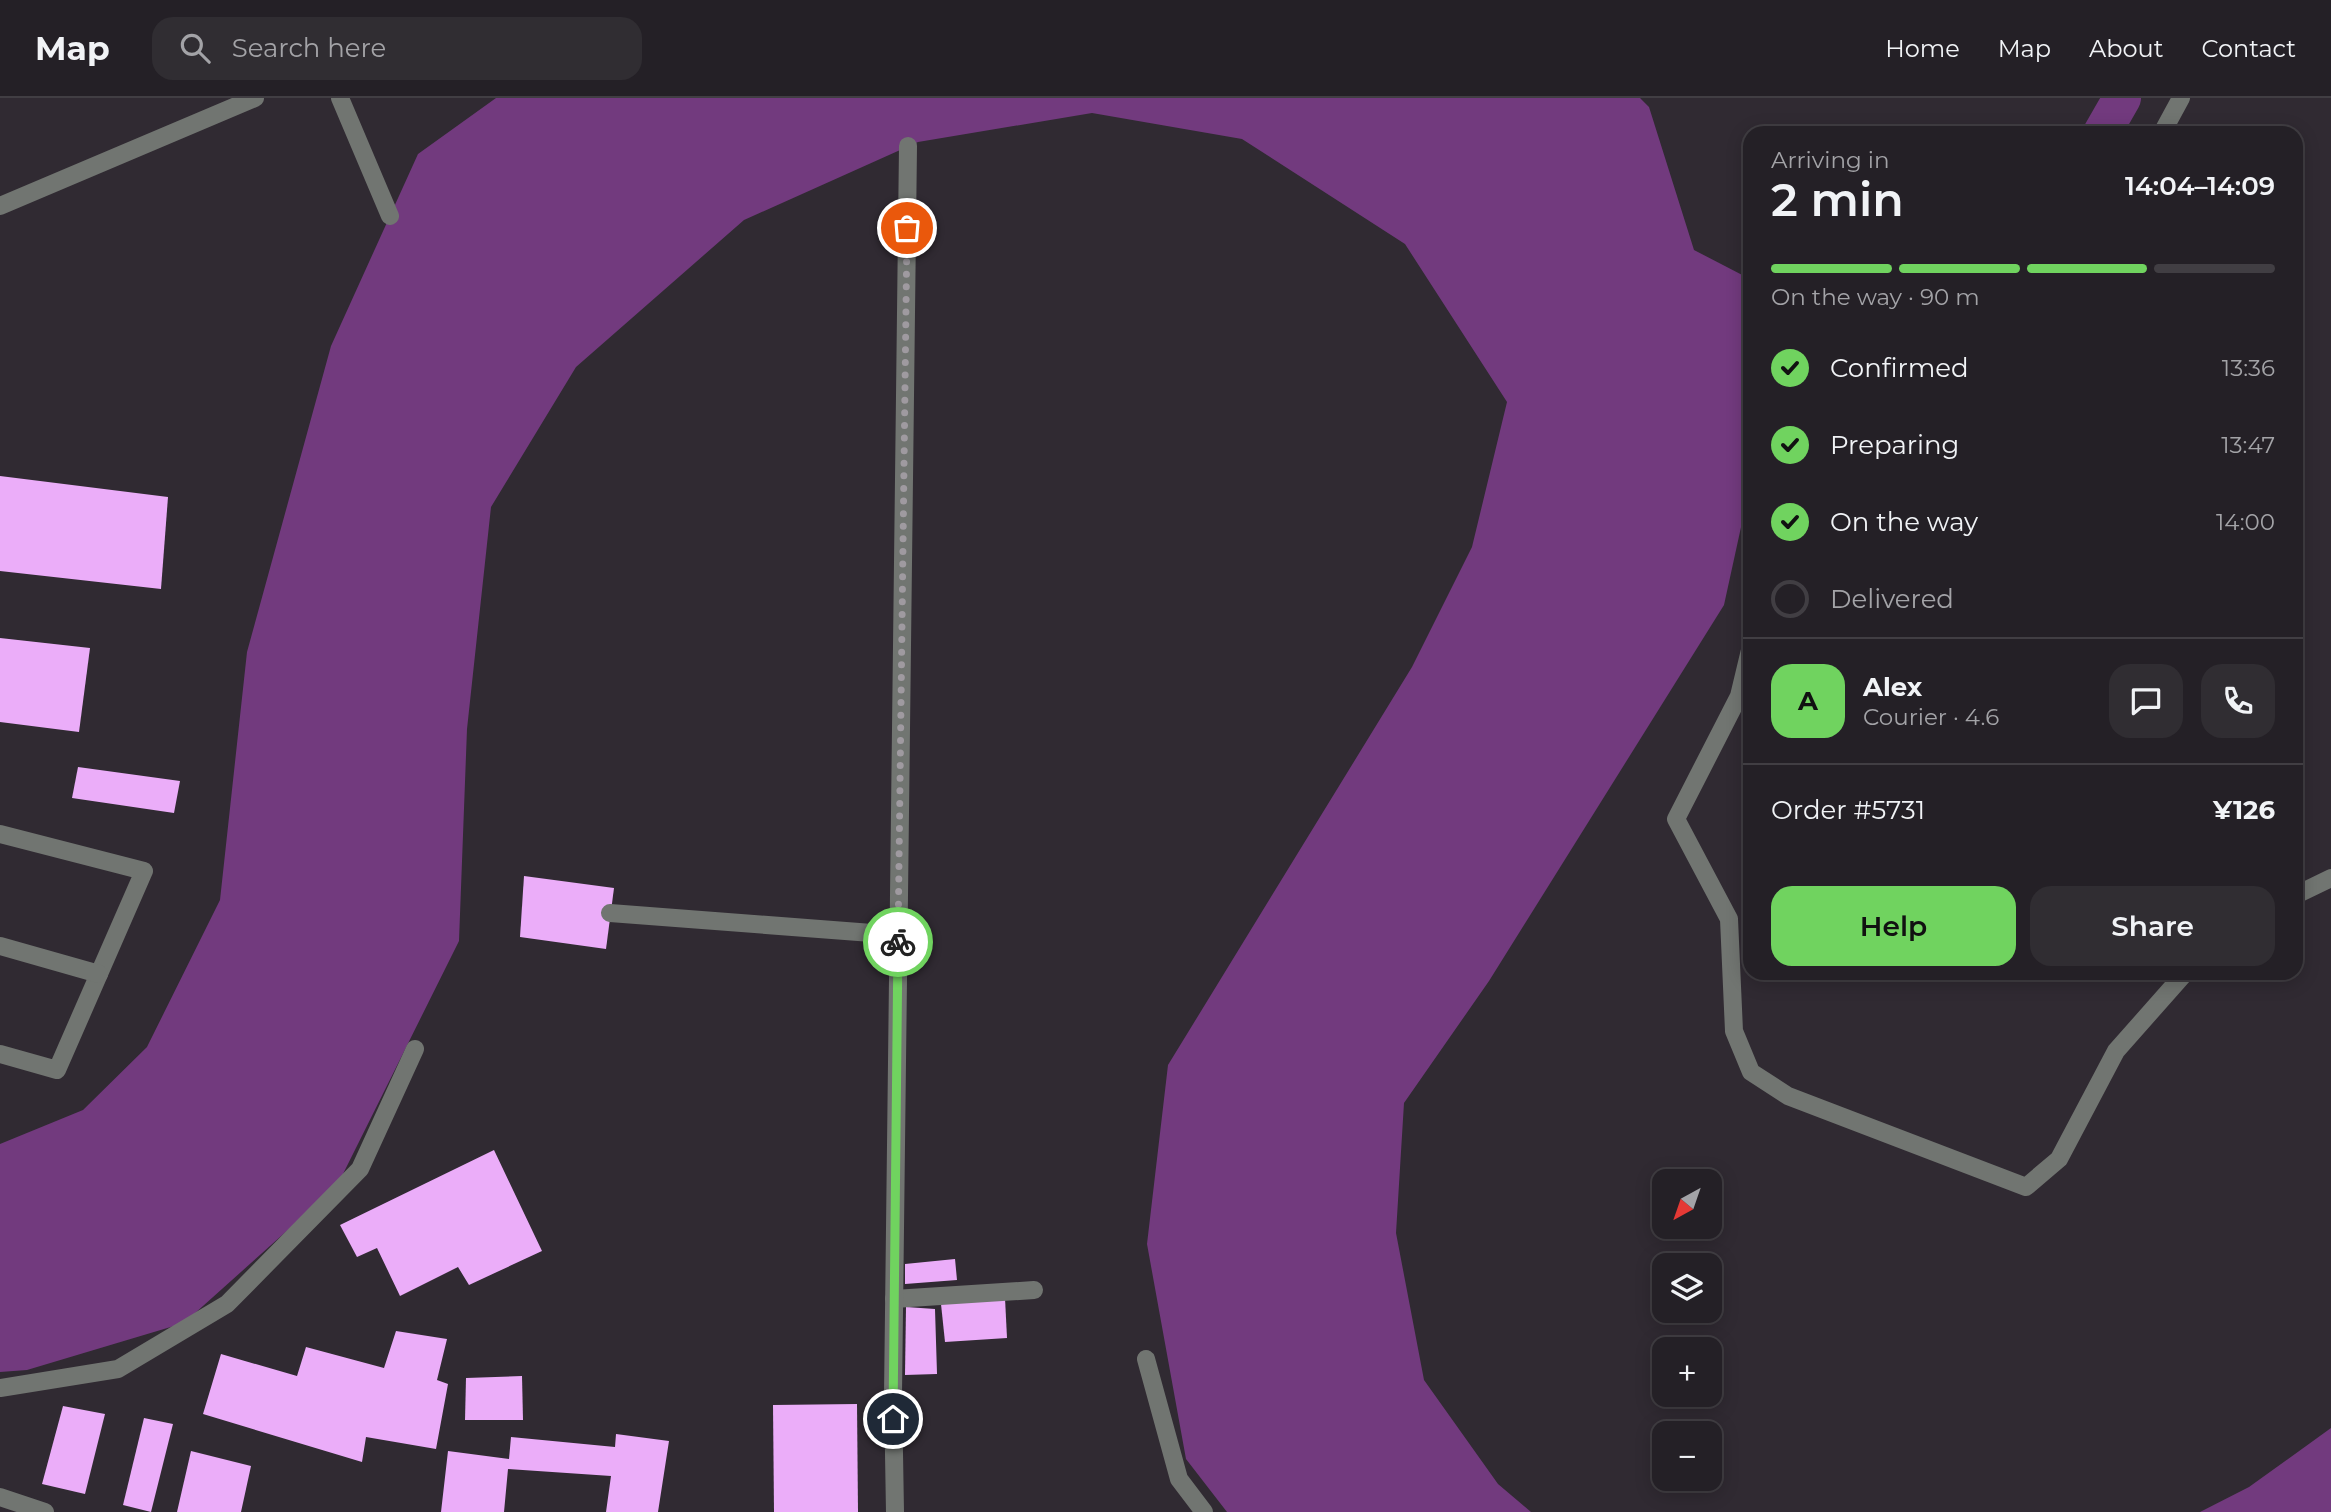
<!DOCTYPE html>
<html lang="en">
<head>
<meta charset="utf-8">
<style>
	body { margin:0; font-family:Montserrat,sans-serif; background:#302d32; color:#f1f3f6; height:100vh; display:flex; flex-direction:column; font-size:26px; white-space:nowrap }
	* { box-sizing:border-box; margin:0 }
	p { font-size:23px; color:#a3a3a7 }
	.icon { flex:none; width:38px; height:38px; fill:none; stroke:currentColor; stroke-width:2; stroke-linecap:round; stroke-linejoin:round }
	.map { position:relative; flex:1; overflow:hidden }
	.drawer { position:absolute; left:1743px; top:28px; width:560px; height:854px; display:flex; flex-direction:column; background:#242026; border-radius:21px; box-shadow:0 4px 18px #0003,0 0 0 2px #413e43 }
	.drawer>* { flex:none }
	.needle { width:46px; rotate:220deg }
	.controls { position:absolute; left:1652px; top:1071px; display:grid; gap:14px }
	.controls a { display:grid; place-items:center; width:70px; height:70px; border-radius:14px; background:#242026; box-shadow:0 4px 18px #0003,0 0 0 2px #413e43; font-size:35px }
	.pin { position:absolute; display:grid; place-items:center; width:60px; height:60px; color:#fff; margin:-30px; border:4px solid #fff; border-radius:50%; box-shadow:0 2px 7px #0007 }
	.courier { position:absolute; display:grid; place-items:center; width:70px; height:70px; margin:-35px; border:5px solid #70d35f; border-radius:50%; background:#fff; color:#222; box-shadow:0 2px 9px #0007 }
	.headline em { font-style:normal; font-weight:600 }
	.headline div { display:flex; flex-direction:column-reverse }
	.headline { display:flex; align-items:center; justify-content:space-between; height:119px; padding:0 28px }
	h1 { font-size:46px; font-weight:600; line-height:52px }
	.bar { display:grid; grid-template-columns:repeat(4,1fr); gap:10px 7px; align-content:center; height:84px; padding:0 28px }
	.bar i { height:9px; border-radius:5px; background:#413e43 }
	.bar .on { background:#70d35f }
	.bar p { grid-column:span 4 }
	.line { display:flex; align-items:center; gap:18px; padding:0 28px; border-top:2px solid #413e43 }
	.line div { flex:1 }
	.round { display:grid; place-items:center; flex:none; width:74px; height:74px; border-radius:21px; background:#302d32 }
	ol { padding:0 28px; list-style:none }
	li { display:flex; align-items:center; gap:21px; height:77px }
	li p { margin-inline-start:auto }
	li .icon { padding:7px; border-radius:50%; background:#70d35f; color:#111; stroke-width:4 }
	li:last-child { color:#a3a3a7 }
	li i { width:38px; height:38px; border:4px solid #413e43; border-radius:50% }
	.primary-button { display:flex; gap:14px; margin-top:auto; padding:14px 28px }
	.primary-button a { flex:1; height:80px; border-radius:21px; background:#70d35f; color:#111; font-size:28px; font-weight:600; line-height:80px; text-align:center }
	.primary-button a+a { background:#302d32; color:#f1f3f6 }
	header { display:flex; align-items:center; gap:42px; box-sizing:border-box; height:98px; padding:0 35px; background:#242026; border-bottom:2px solid #413e43 }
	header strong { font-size:33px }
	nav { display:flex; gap:38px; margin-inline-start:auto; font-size:24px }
	.search { width:490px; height:63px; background:#302d32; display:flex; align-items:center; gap:18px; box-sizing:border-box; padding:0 24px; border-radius:21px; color:#a3a3a7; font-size:26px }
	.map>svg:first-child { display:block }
	.water { fill:#723a7e }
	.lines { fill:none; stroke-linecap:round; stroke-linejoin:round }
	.canal { stroke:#723a7e; stroke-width:38 }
	.building { fill:#ebadf9 }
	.minor { stroke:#717571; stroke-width:18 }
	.done { stroke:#9f9aa0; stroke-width:7; stroke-dasharray:0 12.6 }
	.route { stroke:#70d35f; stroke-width:9 }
</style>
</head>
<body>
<header>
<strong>Map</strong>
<div class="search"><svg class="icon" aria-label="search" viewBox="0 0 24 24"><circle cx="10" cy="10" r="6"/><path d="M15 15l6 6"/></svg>Search here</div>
<nav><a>Home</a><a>Map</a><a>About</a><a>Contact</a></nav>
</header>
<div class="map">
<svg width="2331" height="1414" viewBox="0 0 2331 1414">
	<rect width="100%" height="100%" fill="#302a32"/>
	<g class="water">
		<path d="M496,0h1144l9,9 45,143 56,29v207l-26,119 -235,376 -85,122 -8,130 28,147 74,104 33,28h-304l-41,-53 -39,-215 21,-179 244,-398 60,-120 35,-145 -102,-158 -163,-105 -150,-26 -174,29 -174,78 -168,147 -85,140 -24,222 -8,212 -122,245 -153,137 -157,47 -27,2v-228l83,-34 64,-63 73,-147 27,-248 84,-306 87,-192z"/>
		<path d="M2331,1330v84h-131l49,-25z"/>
	</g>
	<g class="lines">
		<path class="canal" d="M2102,35l20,-35"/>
	</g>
	<g class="building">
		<path d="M0,378l168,21 -7,92 -161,-18z"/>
		<path d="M0,540l90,10 -11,84 -79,-10z"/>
		<path d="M78,669l102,14 -6,32 -102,-15z"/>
		<path d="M524,778l90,12 -8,61 -86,-12z"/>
		<path d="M494,1052l48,101 -73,34 -11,-18 -58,29 -23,-48 -20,9 -17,-32z"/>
		<path d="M955,1161l2,21 -52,4v-20z"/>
		<path d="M1005,1200l2,40 -62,4 -4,-38z"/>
		<path d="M906,1209l29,2 2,65 -32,1z"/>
		<path d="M396,1233l51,8 -10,41 11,4 -12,65 -70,-12 -4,25 -159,-48 18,-60 76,22 9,-29 78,21z"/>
		<path d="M522,1278l1,44h-58l1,-42z"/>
		<path d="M857,1306l1,108h-84l-1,-107z"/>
		<path d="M63,1308l42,8 -20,80 -43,-10z"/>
		<path d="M144,1320l29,6 -22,88 -28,-7z"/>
		<path d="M616,1336l53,7 -11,71h-52l5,-36 -103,-7 -4,43h-63l7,-61 61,8 2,-22 104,10z"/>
		<path d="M191,1353l60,15 -10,46h-64z"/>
	</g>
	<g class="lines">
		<g class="minor">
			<path d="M340,0l50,118"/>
			<path d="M2162,35l19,-35"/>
			<path d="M0,108l255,-108"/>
			<path d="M1750,552l-11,46 -63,123 53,100 5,112 17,41 37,24 238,91 33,-28 57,-108 69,-78"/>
			<path d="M0,736l144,37 -87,199 -57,-16"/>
			<path d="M2296,797l35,-17"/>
			<path d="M610,815l288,22"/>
			<path d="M0,848l99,28"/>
			<path d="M894,1201l140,-9"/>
			<path d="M1146,1261l33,120 25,33"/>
			<path d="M0,1290l118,-19 109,-65 133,-135 55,-120"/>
			<path d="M0,1399l45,15"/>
			<path d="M895,1414l-2,-117 15,-1249"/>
		</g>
	</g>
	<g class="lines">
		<path class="done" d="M898,844l9,-714"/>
		<path class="route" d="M893,1321l5,-477"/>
	</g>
</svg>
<div class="controls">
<a><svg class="needle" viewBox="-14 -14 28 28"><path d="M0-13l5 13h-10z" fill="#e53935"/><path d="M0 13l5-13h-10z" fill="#a3a3a7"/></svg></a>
<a><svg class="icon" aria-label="layers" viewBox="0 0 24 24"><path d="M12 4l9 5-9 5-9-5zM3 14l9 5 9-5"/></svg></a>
<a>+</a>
<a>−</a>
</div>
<div class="pin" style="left:907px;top:130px;background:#ea580c"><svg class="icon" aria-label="bag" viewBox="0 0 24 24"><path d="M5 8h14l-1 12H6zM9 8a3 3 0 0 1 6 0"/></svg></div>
<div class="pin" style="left:893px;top:1321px;background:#1f2937"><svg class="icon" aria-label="home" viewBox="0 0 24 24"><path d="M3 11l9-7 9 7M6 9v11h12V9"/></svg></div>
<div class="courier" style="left:898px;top:844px"><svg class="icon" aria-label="bike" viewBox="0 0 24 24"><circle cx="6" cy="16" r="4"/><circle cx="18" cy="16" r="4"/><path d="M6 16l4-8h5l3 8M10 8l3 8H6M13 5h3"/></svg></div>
<section class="drawer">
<div class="headline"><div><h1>2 min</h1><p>Arriving in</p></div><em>14:04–14:09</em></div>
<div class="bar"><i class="on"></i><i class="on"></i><i class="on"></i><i></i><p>On the way · 90 m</p></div>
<ol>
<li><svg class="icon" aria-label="check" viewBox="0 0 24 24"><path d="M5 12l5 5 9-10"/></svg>Confirmed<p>13:36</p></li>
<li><svg class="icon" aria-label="check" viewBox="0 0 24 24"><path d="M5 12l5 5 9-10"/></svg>Preparing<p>13:47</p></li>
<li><svg class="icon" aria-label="check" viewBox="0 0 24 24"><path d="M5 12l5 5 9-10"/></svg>On the way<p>14:00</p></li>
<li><i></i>Delivered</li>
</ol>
<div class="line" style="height:126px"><b class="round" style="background:#70d35f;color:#111">A</b><div><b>Alex</b><p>Courier · 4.6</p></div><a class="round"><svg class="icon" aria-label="chat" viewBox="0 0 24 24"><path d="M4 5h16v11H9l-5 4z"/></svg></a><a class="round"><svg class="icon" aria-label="phone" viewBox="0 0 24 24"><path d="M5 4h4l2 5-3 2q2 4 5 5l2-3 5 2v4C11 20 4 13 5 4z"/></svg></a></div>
<div class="line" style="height:91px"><div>Order #5731</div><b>¥126</b></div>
<div class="primary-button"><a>Help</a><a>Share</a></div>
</section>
</div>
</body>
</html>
